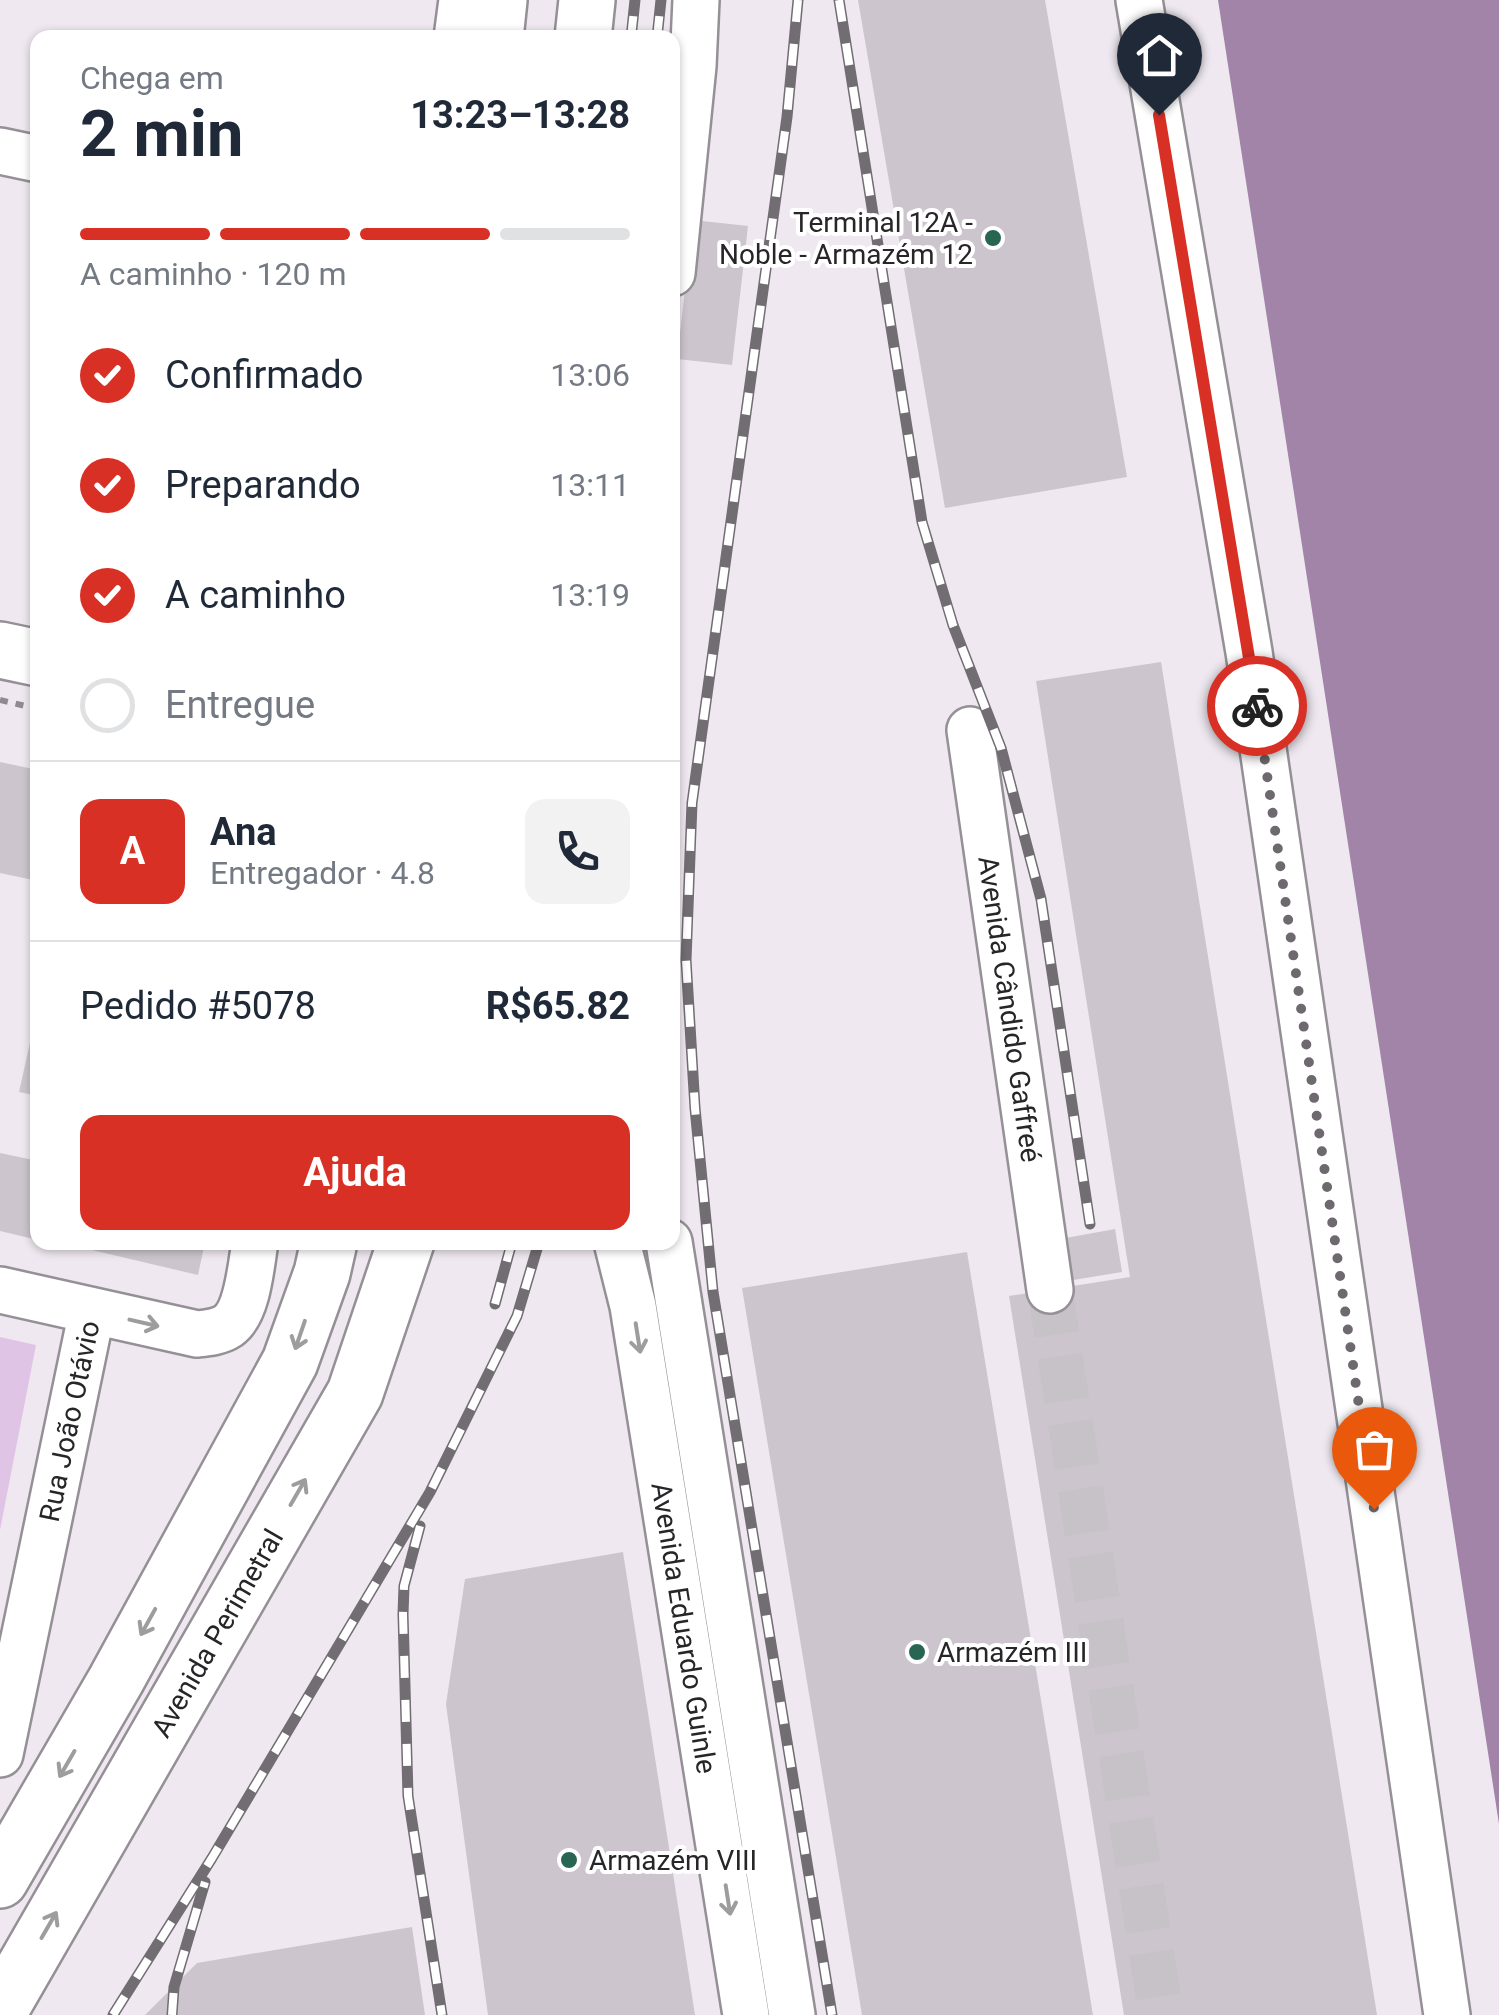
<!DOCTYPE html>
<html lang="pt">
<head>
<meta charset="utf-8">
<style>
	body { margin:0; font-family:Roboto,sans-serif; background:#f2f2f3; color:#1f2937; height:100vh; display:flex; flex-direction:column; font-size:38px; white-space:nowrap }
	* { box-sizing:border-box; margin:0 }
	p { font-size:32px; color:#747a83 }
	.icon { flex:none; width:55px; height:55px; fill:none; stroke:currentColor; stroke-width:2; stroke-linecap:round; stroke-linejoin:round }
	.map { position:relative; flex:1; overflow:hidden }
	.side { position:absolute; left:30px; top:30px; width:650px; height:1220px; display:flex; flex-direction:column; background:#fff; border-radius:20px; box-shadow:0 2px 8px #0004 }
	.side>* { flex:none }
	.pin { position:absolute; display:grid; place-items:center; width:85px; height:85px; color:#fff; margin:-102px -42px; border-radius:50% 50% 50% 0; rotate:-45deg; box-shadow:0 0 10px #0007 }
	.pin .icon { rotate:45deg }
	.courier { position:absolute; display:grid; place-items:center; width:100px; height:100px; margin:-50px; border:8px solid #d93025; border-radius:50%; background:#fff; color:#222; box-shadow:0 2px 12px #0007 }
	.head em { font-style:normal; font-weight:700 }
	.head div { display:flex; flex-direction:column-reverse }
	.head { display:flex; align-items:center; justify-content:space-between; height:170px; padding:0 50px }
	h1 { font-size:65px; font-weight:700; line-height:75px }
	.bar { display:grid; grid-template-columns:repeat(4,1fr); gap:15px 10px; align-content:center; height:120px; padding:0 50px }
	.bar i { height:12px; border-radius:8px; background:#e0e1e3 }
	.bar .selected { background:#d93025 }
	.bar p { grid-column:span 4 }
	.line { display:flex; align-items:center; gap:25px; padding:0 50px; border-top:2px solid #e0e1e3 }
	.line div { flex:1 }
	.round { display:grid; place-items:center; flex:none; width:105px; height:105px; border-radius:20px; background:#f2f2f3 }
	ol { padding:0 50px; list-style:none }
	li { display:flex; align-items:center; gap:30px; height:110px }
	li p { margin-inline-start:auto }
	li .icon { padding:10px; border-radius:50%; background:#d93025; color:#fff; stroke-width:4 }
	li:last-child { color:#747a83 }
	li i { width:55px; height:55px; border:5px solid #e0e1e3; border-radius:50% }
	.cta { display:flex; gap:20px; margin-top:auto; padding:20px 50px }
	.cta a { flex:1; height:115px; border-radius:20px; background:#d93025; color:#fff; font-size:40px; font-weight:700; line-height:115px; text-align:center }
	.map>svg:first-child { display:block }
	.green { fill:#e0c4e6 }
	.water { fill:#a184a7 }
	.building { fill:#ccc5cd }
	.lines { fill:none; stroke-linecap:round; stroke-linejoin:round }
	.minor-tunnel { stroke:#c7c1c8; stroke-width:45; stroke-dasharray:45 22; stroke-linecap:butt }
	.minor-casing { stroke:#958f96; stroke-width:50 }
	.major-casing { stroke:#958f96; stroke-width:60 }
	.path { stroke:#8e8a8f; stroke-width:6; stroke-dasharray:8 8; stroke-linecap:butt }
	.minor { stroke:#fff; stroke-width:45 }
	.major { stroke:#fff; stroke-width:55 }
	.rail-casing { stroke:#716d72; stroke-width:11 }
	.rail { stroke:#fff; stroke-width:8; stroke-dasharray:22; stroke-linecap:butt }
	.oneway { stroke:#9e9d9e }
	.done { stroke:#6d696e; stroke-width:10; stroke-dasharray:0 18 }
	.route { stroke:#d93025; stroke-width:12 }
	.poi-dot { fill:#286653; stroke:#fff; stroke-width:4 }
	.labels { text-anchor:middle; stroke-width:8; stroke-linejoin:round; paint-order:stroke }
	.poi-label { font-size:28px; fill:#272528; stroke:#fff; text-anchor:start }
	.street-label { font-size:28px; fill:#272528; stroke:#fff }
</style>
</head>
<body>
<div class="map">
<svg width="1499" height="2015" viewBox="0 0 1499 2015">
	<rect width="100%" height="100%" fill="#efe8f0"/>
	<path class="green" d="M0,1337l36,8 -36,185z"/>
	<path class="water" d="M1218,0h281v1824z"/>
	<g class="building">
		<path d="M858,0h187l82,477 -182,31z"/>
		<path d="M693,220l55,6 -16,139 -55,-6z"/>
		<path d="M1161,662l216,1353h-253l-115,-719 121,-19 -94,-596z"/>
		<path d="M0,762l38,8v111l-38,-8z"/>
		<path d="M36,1016h2v80l-19,-4z"/>
		<path d="M0,1153l38,8v79l-38,-9z"/>
		<path d="M1115,1229l7,43 -67,11 -6,-42z"/>
		<path d="M58,1242h147l-7,33z"/>
		<path d="M967,1252l126,763h-231l-120,-727z"/>
		<path d="M623,1552l72,463h-207l-42,-311 19,-125z"/>
		<path d="M412,1927l13,88h-280l52,-52z"/>
	</g>
	<g class="lines">
		<path class="minor-tunnel" d="M1050,1290l111,725"/>
		<defs>
			<g id="minor">
				<path d="M1139,0l110,652 198,1363"/>
				<path d="M457,38l5,-38"/>
				<path d="M0,151l38,8"/>
				<path d="M672,273l21,-207 3,-66"/>
				<path id="s1" d="M970,730l80,560"/>
				<path id="s2" d="M617,1242l16,64 113,709"/>
				<path d="M669,1242l123,773"/>
				<path d="M0,1290l197,44c10,-1 22,-2 31,-8 20,-14 23,-61 27,-84"/>
				<path id="s3" d="M0,1754l92,-443"/>
			</g>
			<g id="major">
				<path d="M495,38l4,-38"/>
				<path d="M583,38l4,-38"/>
				<path d="M0,650l38,8"/>
				<path d="M0,1880l116,-200 174,-318 32,-89 7,-31"/>
				<path id="s4" d="M0,2010l355,-617 51,-151"/>
			</g>
		</defs>
		<use href="#minor" class="minor-casing"/>
		<use href="#major" class="major-casing"/>
		<path class="path" d="M0,700l38,9"/>
		<use href="#minor" class="minor"/>
		<use href="#major" class="major"/>
		<defs>
			<g id="rail">
				<path d="M798,0l-11,117 -95,686 -6,157 9,148 18,184 119,723"/>
				<path d="M839,0l83,522 31,103 48,123 40,151 49,325"/>
				<path d="M631,38l4,-38"/>
				<path d="M657,38l4,-38"/>
				<path d="M495,1304l17,-62"/>
				<path d="M420,1526l-16,60 -1,28 5,182 34,219"/>
				<path d="M113,2015l99,-157 218,-366 87,-176 22,-74"/>
				<path d="M172,2015l2,-28 31,-105"/>
			</g>
		</defs>
		<use href="#rail" class="rail-casing"/>
		<use href="#rail" class="rail"/>
	</g>
	<defs><path id="oneway-shaft" d="M-6 0H5M1.5-3L5.5 0L1.5 3" fill="none" stroke-width="1.6" stroke-linecap="round" stroke-linejoin="round" transform="scale(2.5)"/></defs>
	<g class="oneway">
		<use href="#oneway-shaft" transform="translate(144 1323) rotate(13)"/>
		<use href="#oneway-shaft" transform="translate(300 1335) rotate(109)"/>
		<use href="#oneway-shaft" transform="translate(638 1338) rotate(81)"/>
		<use href="#oneway-shaft" transform="translate(298 1492) rotate(-60)"/>
		<use href="#oneway-shaft" transform="translate(148 1622) rotate(119)"/>
		<use href="#oneway-shaft" transform="translate(67 1764) rotate(120)"/>
		<use href="#oneway-shaft" transform="translate(728 1900) rotate(81)"/>
		<use href="#oneway-shaft" transform="translate(49 1925) rotate(-60)"/>
	</g>
	<g class="lines">
		<path class="done" d="M1257,706l117,803"/>
		<path class="route" d="M1159,115l98,591"/>
	</g>
	<g class="poi-dot">
		<circle cx="993" cy="238" r="10"/>
		<circle cx="917" cy="1652" r="10"/>
		<circle cx="569" cy="1860" r="10"/>
	</g>
	<g class="labels">
		<g class="poi-label">
			<text x="973" y="232" text-anchor="end">Terminal 12A -<tspan x="973" dy="32">Noble - Armazém 12</tspan></text>
			<text x="937" y="1662">Armazém III</text>
			<text x="589" y="1870">Armazém VIII</text>
		</g>
		<g class="street-label">
			<text dy="10" stroke="none"><textPath href="#s1" startOffset="282">Avenida Cândido Gaffreé</textPath></text>
			<text dy="10" stroke="none"><textPath href="#s3" startOffset="340">Rua João Otávio</textPath></text>
			<text dy="10" stroke="none"><textPath href="#s2" startOffset="392">Avenida Eduardo Guinle</textPath></text>
			<text dy="10" stroke="none"><textPath href="#s4" startOffset="435">Avenida Perimetral</textPath></text>
		</g>
	</g>
</svg>
<div class="pin" style="left:1374px;top:1509px;background:#ea580c"><svg class="icon" aria-label="bag" viewBox="0 0 24 24"><path d="M5 8h14l-1 12H6zM9 8a3 3 0 0 1 6 0"/></svg></div>
<div class="pin" style="left:1159px;top:115px;background:#1f2937"><svg class="icon" aria-label="home" viewBox="0 0 24 24"><path d="M3 11l9-7 9 7M6 9v11h12V9"/></svg></div>
<div class="courier" style="left:1257px;top:706px"><svg class="icon" aria-label="bike" viewBox="0 0 24 24"><circle cx="6" cy="16" r="4"/><circle cx="18" cy="16" r="4"/><path d="M6 16l4-8h5l3 8M10 8l3 8H6M13 5h3"/></svg></div>
<section class="side">
<div class="head"><div><h1>2 min</h1><p>Chega em</p></div><em>13:23–13:28</em></div>
<div class="bar"><i class="selected"></i><i class="selected"></i><i class="selected"></i><i></i><p>A caminho · 120 m</p></div>
<ol>
<li><svg class="icon" aria-label="check" viewBox="0 0 24 24"><path d="M5 12l5 5 9-10"/></svg>Confirmado<p>13:06</p></li>
<li><svg class="icon" aria-label="check" viewBox="0 0 24 24"><path d="M5 12l5 5 9-10"/></svg>Preparando<p>13:11</p></li>
<li><svg class="icon" aria-label="check" viewBox="0 0 24 24"><path d="M5 12l5 5 9-10"/></svg>A caminho<p>13:19</p></li>
<li><i></i>Entregue</li>
</ol>
<div class="line" style="height:180px"><b class="round" style="background:#d93025;color:#fff">A</b><div><b>Ana</b><p>Entregador · 4.8</p></div><a class="round"><svg class="icon" aria-label="phone" viewBox="0 0 24 24"><path d="M5 4h4l2 5-3 2q2 4 5 5l2-3 5 2v4C11 20 4 13 5 4z"/></svg></a></div>
<div class="line" style="height:130px"><div>Pedido #5078</div><b>R$65.82</b></div>
<div class="cta"><a>Ajuda</a></div>
</section>
</div>
</body>
</html>
